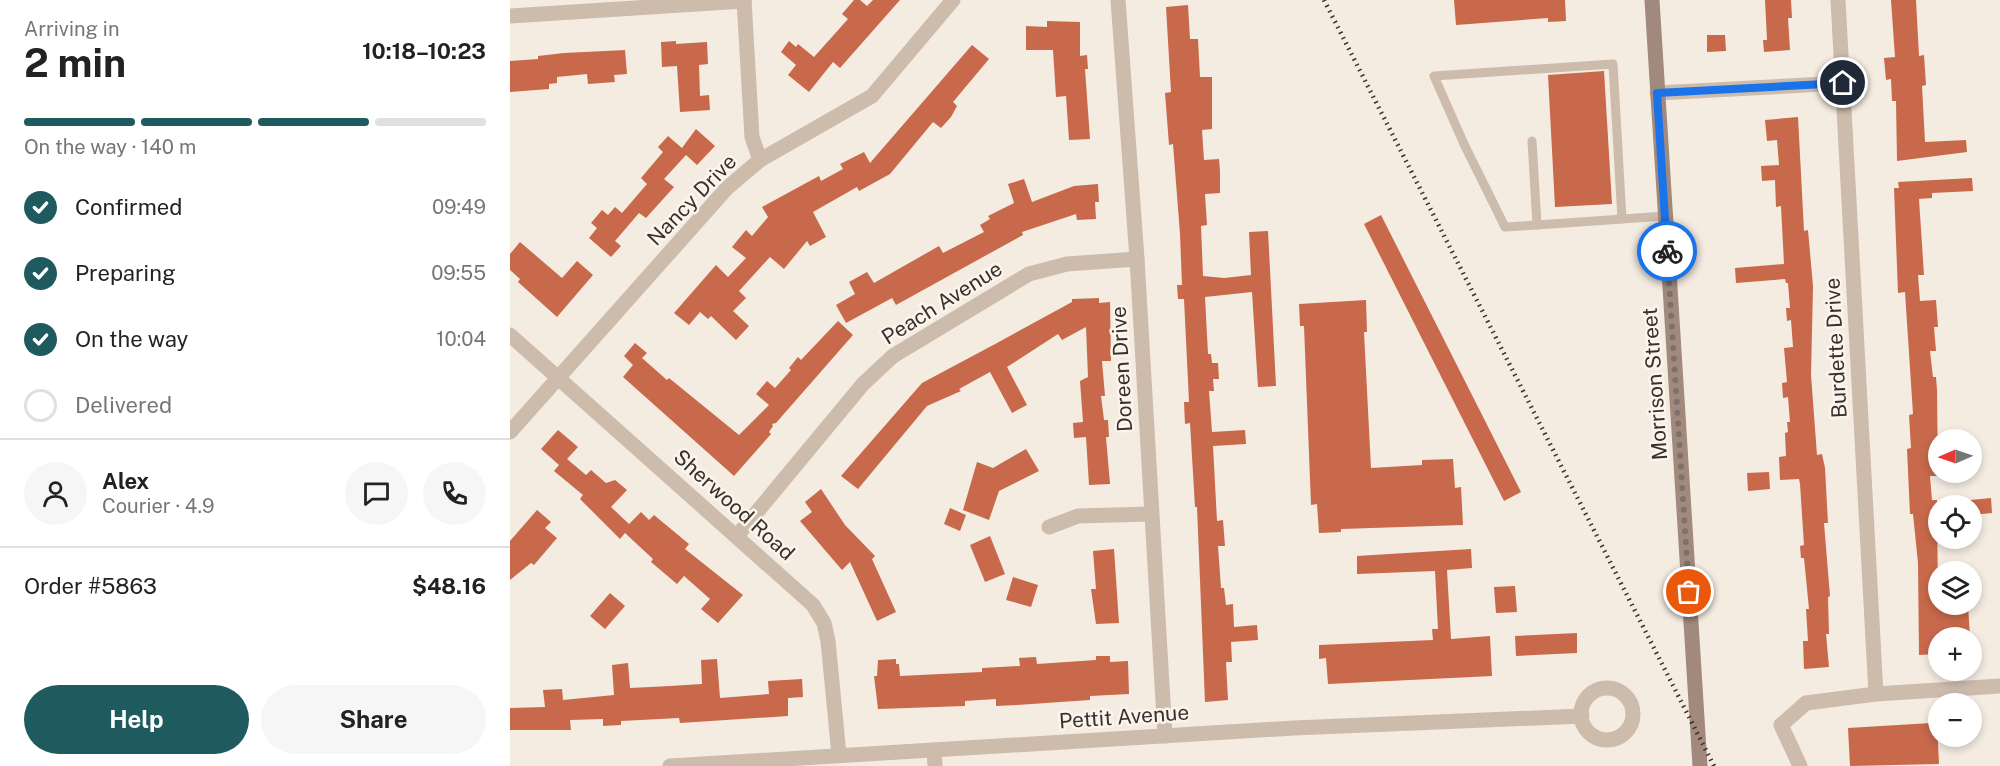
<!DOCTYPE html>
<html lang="en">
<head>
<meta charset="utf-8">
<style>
	body { margin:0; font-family:"Public Sans",sans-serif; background:#f6f6f6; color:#222; height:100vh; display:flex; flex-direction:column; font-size:22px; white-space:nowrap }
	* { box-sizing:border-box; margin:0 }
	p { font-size:20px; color:#767676 }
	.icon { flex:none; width:33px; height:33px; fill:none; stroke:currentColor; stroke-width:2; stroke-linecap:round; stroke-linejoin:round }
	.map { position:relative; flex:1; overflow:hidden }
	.details { display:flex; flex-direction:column; background:#fff; width:510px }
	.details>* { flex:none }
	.needle { width:39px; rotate:268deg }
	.fabs { position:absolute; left:1418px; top:429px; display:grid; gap:12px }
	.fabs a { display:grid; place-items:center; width:54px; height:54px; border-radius:50%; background:#fff; box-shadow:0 3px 9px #0003; font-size:30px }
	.pin { position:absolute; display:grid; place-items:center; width:51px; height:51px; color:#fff; margin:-26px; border:3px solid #fff; border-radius:50%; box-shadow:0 2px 6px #0007 }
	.courier { position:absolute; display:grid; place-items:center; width:60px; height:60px; margin:-30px; border:4px solid #1a73e8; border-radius:50%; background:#fff; color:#222; box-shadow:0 2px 8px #0007 }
	.summary em { font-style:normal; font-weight:700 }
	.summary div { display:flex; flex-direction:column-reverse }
	.summary { display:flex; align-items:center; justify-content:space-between; height:102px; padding:0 24px }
	h1 { font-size:39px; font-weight:700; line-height:45px }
	.bar { display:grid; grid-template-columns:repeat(4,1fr); gap:9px 6px; align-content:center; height:72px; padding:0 24px }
	.bar i { height:8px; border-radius:4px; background:#e0e0e0 }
	.bar .selected { background:#1f5a5e }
	.bar p { grid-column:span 4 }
	.line { display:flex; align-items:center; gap:15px; padding:0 24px; border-top:2px solid #e0e0e0 }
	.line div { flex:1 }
	.round { display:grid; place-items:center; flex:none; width:63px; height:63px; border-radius:32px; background:#f6f6f6 }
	ol { padding:0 24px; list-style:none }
	li { display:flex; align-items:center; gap:18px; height:66px }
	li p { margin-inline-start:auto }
	li .icon { padding:6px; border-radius:50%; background:#1f5a5e; color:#fff; stroke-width:4 }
	li:last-child { color:#767676 }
	li i { width:33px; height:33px; border:3px solid #e0e0e0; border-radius:50% }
	.button { display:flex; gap:12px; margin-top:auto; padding:12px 24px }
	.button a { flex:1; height:69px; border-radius:36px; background:#1f5a5e; color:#fff; font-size:24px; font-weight:700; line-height:69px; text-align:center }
	.button a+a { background:#f6f6f6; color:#222 }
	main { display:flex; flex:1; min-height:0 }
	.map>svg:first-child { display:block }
	.building { fill:#c8694b }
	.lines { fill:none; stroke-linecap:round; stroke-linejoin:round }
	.lane { stroke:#cdbbac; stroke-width:9 }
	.street { stroke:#cdbbac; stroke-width:15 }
	.secondary { stroke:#a18a7d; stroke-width:15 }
	.rail { stroke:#3b302b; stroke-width:4.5; stroke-dasharray:1.5 4.5; stroke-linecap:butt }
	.done { stroke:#7c716b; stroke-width:6; stroke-dasharray:0 10.8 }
	.route { stroke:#1a73e8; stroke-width:8 }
	.labels { text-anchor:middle; stroke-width:5; stroke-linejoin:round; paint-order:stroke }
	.street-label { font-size:21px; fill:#3b302b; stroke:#fbf5ee }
</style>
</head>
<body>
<main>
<section class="details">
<div class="summary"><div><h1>2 min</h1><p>Arriving in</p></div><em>10:18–10:23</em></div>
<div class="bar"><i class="selected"></i><i class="selected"></i><i class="selected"></i><i></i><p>On the way · 140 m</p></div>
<ol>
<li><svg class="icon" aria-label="check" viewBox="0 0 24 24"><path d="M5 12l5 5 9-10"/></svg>Confirmed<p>09:49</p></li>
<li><svg class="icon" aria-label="check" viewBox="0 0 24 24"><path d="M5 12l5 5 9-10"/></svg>Preparing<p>09:55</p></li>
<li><svg class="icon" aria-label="check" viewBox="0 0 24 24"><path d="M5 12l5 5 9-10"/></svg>On the way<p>10:04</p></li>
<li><i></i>Delivered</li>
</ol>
<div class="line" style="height:108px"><a class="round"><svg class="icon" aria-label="person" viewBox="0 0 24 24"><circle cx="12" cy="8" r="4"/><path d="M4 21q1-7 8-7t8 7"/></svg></a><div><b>Alex</b><p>Courier · 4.9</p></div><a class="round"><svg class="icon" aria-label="chat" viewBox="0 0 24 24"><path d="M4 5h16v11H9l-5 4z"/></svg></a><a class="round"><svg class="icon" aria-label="phone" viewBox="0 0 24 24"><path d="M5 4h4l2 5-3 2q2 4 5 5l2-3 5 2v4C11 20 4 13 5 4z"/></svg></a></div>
<div class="line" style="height:78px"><div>Order #5863</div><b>$48.16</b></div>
<div class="button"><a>Help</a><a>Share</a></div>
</section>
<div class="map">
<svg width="1490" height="766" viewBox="0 0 1490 766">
	<rect width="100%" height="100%" fill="#f4ebe1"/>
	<g class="building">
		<path d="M344,0h6l7,6 6,-6h27l-60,68 -7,-6 -24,30 -21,-17 8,-10 -15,-13 8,-11 7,6 2,-3 16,13 34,-38 -6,-5z"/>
		<path d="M944,0h111l1,21 -18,1v-4l-92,7z"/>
		<path d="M1255,0h26l1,18h-4l2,32 -26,2 -1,-12h4z"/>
		<path d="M1381,0h25l3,56 5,-1 2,30 -4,1 3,56 41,-2 1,12 -70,9 -1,-60h-4l-1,-22 -5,1 -2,-22 11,-1z"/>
		<path d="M678,5l2,34h8l2,38h12v52l-10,1 2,30 15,-1 1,12v22l-15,1 2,31 -6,1 2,50 21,2 27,-3 -2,-43 19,-1 8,155 -18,1 -6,-95 -47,5 3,57h3l1,9h6l1,16h-6l1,12h-5l3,41 33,-2 1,14 -33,2 4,75 6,-1 2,26h-7l3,42h3l2,17 7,-1 1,23 23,-2 1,15 -27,2 1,20h-6l2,38 -23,2 -8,-195h-2l-5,-84 -5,1 -1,-22h5l-5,-103h-6l-1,-14h5l-2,-51 -7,-90 -4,1 -4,-52 6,-1 -5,-85z"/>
		<path d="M537,21l33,1v34l7,-1 1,14h-3l5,70 -21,1 -3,-44 -10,1 -3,-47h-27v-24l21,1z"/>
		<path d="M1197,35h18l1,16 -19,1z"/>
		<path d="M166,41v3l31,-2 1,22 -9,1 1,31 9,-1 1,15 -30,2 -3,-46 -15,1 -1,-25z"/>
		<path d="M462,45l17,14 -36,43 4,4 -6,11 -10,11 -8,-6 -43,52 -31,17 -2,-4 -44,25 13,25 -16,9 -3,-5 -23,28 -14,-12 -31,34 7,7 -13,13 16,15 -13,14 -25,-24 -3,3 -8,-7 -11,13 -15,-12 42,-48 12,12 18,-19 -14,-11 14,-17 6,6 16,-19 -6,-10 57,-31 2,5 22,-12 -3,-5 24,-12 6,11z"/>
		<path d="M115,50l2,24 -13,1 1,7 -27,2 -1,-10 -30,3v6l-8,1v5l-39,3v-31l28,-2v-3l26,-3z"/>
		<path d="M1094,71l8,133 -57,3 -7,-132z"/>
		<path d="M1288,117l6,114 4,-1 5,56 -2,89 6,80 5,-1 3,14 3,55h-4l6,73 -2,1 1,37h-3l3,33 -25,2 -1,-28h5l-2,-32h3l-5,-51h-3l-1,-12 4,-1 -4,-61 -1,-5 -19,1 -1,-23 7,-1 -1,-23 3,-1 -1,-10h3l-2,-25 -5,1 -1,-15 5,-1 -3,-34 9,-1 -2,-27 -4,1 -1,-13h4l-2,-25h-2l-1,-4 -49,4 -1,-15 49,-4 -3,-58 -5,1 -1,-27 -13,1 -1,-15 18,-1 -2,-25 -10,1 -2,-21z"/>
		<path d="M186,129l19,17 -18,19 -11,-10 -22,24 10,8 -28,31 -7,-5 -24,28 6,5 -10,11 -22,-19 8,-10 -6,-5 11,-13 6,5 7,-8 7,6 25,-29 -6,-6 22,-26 -5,-5 10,-11 14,12z"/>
		<path d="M1462,178l1,13 -41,2v5l-13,1 5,76h-6l2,26 16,-1 2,27h-4l2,24h-6l3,26h3l1,13 1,86h-8l2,24h5l1,104h30l2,34h-32v16l-19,1 -1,-92 -5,-49h-3l-3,-65 4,-1 -2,-33 4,-1 -8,-122 -7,1 -4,-105h5l-1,-6z"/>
		<path d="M514,179l8,23 42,-16 24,-2 1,18h-4l1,17 -19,1 -1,-6 -54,18 1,3 -127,70 -4,-7 -46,25 -10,-18 19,-11 -6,-12 18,-10 7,11 65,-37 4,7 41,-21 -4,-7 10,-6 -2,-3 26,-13 -6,-19z"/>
		<path d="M871,215l140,277 -17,9 -140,-277z"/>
		<path d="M10,242l42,36 15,-17 16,14 -36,42 -39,-35 2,-3 -10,-9v-16z"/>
		<path d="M589,298v5l11,-1 1,59h-9l3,35h-4l3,24h4l1,17h-3l4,47 -21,1 -3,-48 -12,1 -1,-15 10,-1 -3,-41 8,-4 -2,-50 -24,13 -4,-6 -51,33 20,38 -15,8 -22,-41 -31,17 2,2 -34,15 -69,83 -17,-13 81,-93 75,-40 75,-41v-3z"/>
		<path d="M856,300l1,32h-3l7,136 51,-3v-5l31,-1 2,29 6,-1 2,38 -122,4v3l-22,1 -2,-29 -6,1 -7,-179h-4l-1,-22z"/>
		<path d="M328,321l15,14 -77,88 -4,1 1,2 -4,6 2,2 -37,42 -111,-99 10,-12 -9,-9 11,-13 12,10 -5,5 25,22 2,-2 70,57 30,-30 -13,-11 11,-13 8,7 16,-18 -2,-2 9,-11 3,3z"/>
		<path d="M48,430l20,17 -11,12 19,16 5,-5 15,13 9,-3 12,10 -16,17 18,17 12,-12 8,8 5,-5 35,29 -4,5 58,46 -25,28 -17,-14 9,-10 -26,-23 -7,8 -26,-22 2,-3 -28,-26 -5,6 -40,-40 3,-4 -29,-24 5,-6 -18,-16z"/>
		<path d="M516,449l13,22 -40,20 -10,29 -26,-10 14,-48 16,6z"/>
		<path d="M1259,472l1,17 -22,2 -1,-18z"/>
		<path d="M311,489l24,36 30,31 -3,3 24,53 -19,9 -27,-59 -8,8 -42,-49 12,-9 -7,-10z"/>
		<path d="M1481,498l1,15 -21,2 -1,-15z"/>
		<path d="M440,508l16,7 -6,16 -16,-7z"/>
		<path d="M27,510l14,12 -6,6 12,10 -23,27 -3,-2 -21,17v-39z"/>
		<path d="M480,536l15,38 -20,8 -15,-37z"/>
		<path d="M604,549l5,74 -23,1 -5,-35h5l-3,-38z"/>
		<path d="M961,549l1,19 -25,2 4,69 39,-3 2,40 -164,8 -2,-26 -7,1v-14l114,-5 -1,-11h6l-3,-58 -78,3v-18z"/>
		<path d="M503,577l25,8 -7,22 -25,-7z"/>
		<path d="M1005,586l2,26 -21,1 -2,-26z"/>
		<path d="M100,593l15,13 -20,23 -15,-13z"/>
		<path d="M1067,633v20l-61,3 -1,-20z"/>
		<path d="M586,656h14v6l18,-1 1,33 -39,2v4l-73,5 -21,1v-7l-31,2v5l-87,3 -4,-33h3l1,-16 18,-1v5h3l1,12 82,-4v-4l38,-2 -1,-8 17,-1 1,7 59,-4z"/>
		<path d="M207,659l3,39 49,-4 -1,-13 34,-2 1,18 -15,1v18l-108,7 -1,-5 -58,3v4l-18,1v-7l-33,1 1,10h-61v-22l35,-1 -2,-17 19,-1 1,11 51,-5 -2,-30 16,-2 2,25 40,-2 32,-2 -1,-24z"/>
		<path d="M1421,723h6l2,41 -89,2 -2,-38z"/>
	</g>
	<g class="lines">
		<g class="lane">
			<path d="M1022,141l5,84 128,-9"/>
			<path d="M1027,225l-32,2 -41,-83 -30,-68 179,-12 9,155"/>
		</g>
		<g class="street">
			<path d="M234,0l8,137 8,23"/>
			<path d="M608,0l19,259 28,477"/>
			<path d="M1328,0l38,694"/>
			<path d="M0,16l234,-15"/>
			<path d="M1147,93l186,-10"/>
			<path d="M0,335l303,270 11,18 4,18 11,114"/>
			<path d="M0,432l217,-244 33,-28 112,-64 81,-96"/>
			<path d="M539,527l29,-11 72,-2"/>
			<path d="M227,536l126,-152 30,-28 136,-82 38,-10 70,-5"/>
			<circle cx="1097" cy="714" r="26"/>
			<path d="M424,750l1,16"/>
			<path d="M160,766l624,-38 288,-12"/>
			<path d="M1290,766l-19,-41 25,-22 70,-9 124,-8"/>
		</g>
		<path class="secondary" d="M1142,0l48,766"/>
		<path class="rail" d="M814,0l390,766"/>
	</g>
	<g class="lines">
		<path class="done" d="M1157,251l22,341"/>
		<path class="route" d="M1157,251l-10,-158 186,-10"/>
	</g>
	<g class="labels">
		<g class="street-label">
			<text transform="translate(182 200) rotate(-46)" y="7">Nancy Drive</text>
			<text transform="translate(432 303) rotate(-32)" y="7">Peach Avenue</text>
			<text transform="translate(1326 348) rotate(-93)" y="7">Burdette Drive</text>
			<text transform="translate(612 369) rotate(-93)" y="7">Doreen Drive</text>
			<text transform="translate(1145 384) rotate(-94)" y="7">Morrison Street</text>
			<text transform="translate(224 505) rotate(42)" y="7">Sherwood Road</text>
			<text transform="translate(614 717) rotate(-4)" y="7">Pettit Avenue</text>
		</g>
	</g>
</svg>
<div class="fabs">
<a><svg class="needle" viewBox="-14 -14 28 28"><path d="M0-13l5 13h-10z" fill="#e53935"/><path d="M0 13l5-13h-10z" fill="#767676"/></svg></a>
<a><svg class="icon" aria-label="locate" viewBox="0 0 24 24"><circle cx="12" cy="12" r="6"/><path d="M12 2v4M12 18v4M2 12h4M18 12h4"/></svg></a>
<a><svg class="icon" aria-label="layers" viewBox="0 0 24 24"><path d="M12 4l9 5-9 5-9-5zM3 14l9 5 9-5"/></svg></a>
<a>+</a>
<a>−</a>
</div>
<div class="pin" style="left:1179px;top:592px;background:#ea580c"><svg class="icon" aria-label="bag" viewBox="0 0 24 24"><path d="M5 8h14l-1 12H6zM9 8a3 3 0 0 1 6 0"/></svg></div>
<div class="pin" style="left:1333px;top:83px;background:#1f2937"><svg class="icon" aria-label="home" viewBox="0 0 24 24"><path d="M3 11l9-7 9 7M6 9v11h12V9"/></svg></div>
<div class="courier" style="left:1157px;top:251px"><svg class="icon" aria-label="bike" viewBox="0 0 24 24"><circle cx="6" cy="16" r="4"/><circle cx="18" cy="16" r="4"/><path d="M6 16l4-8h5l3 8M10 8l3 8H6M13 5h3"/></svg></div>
</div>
</main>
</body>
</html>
